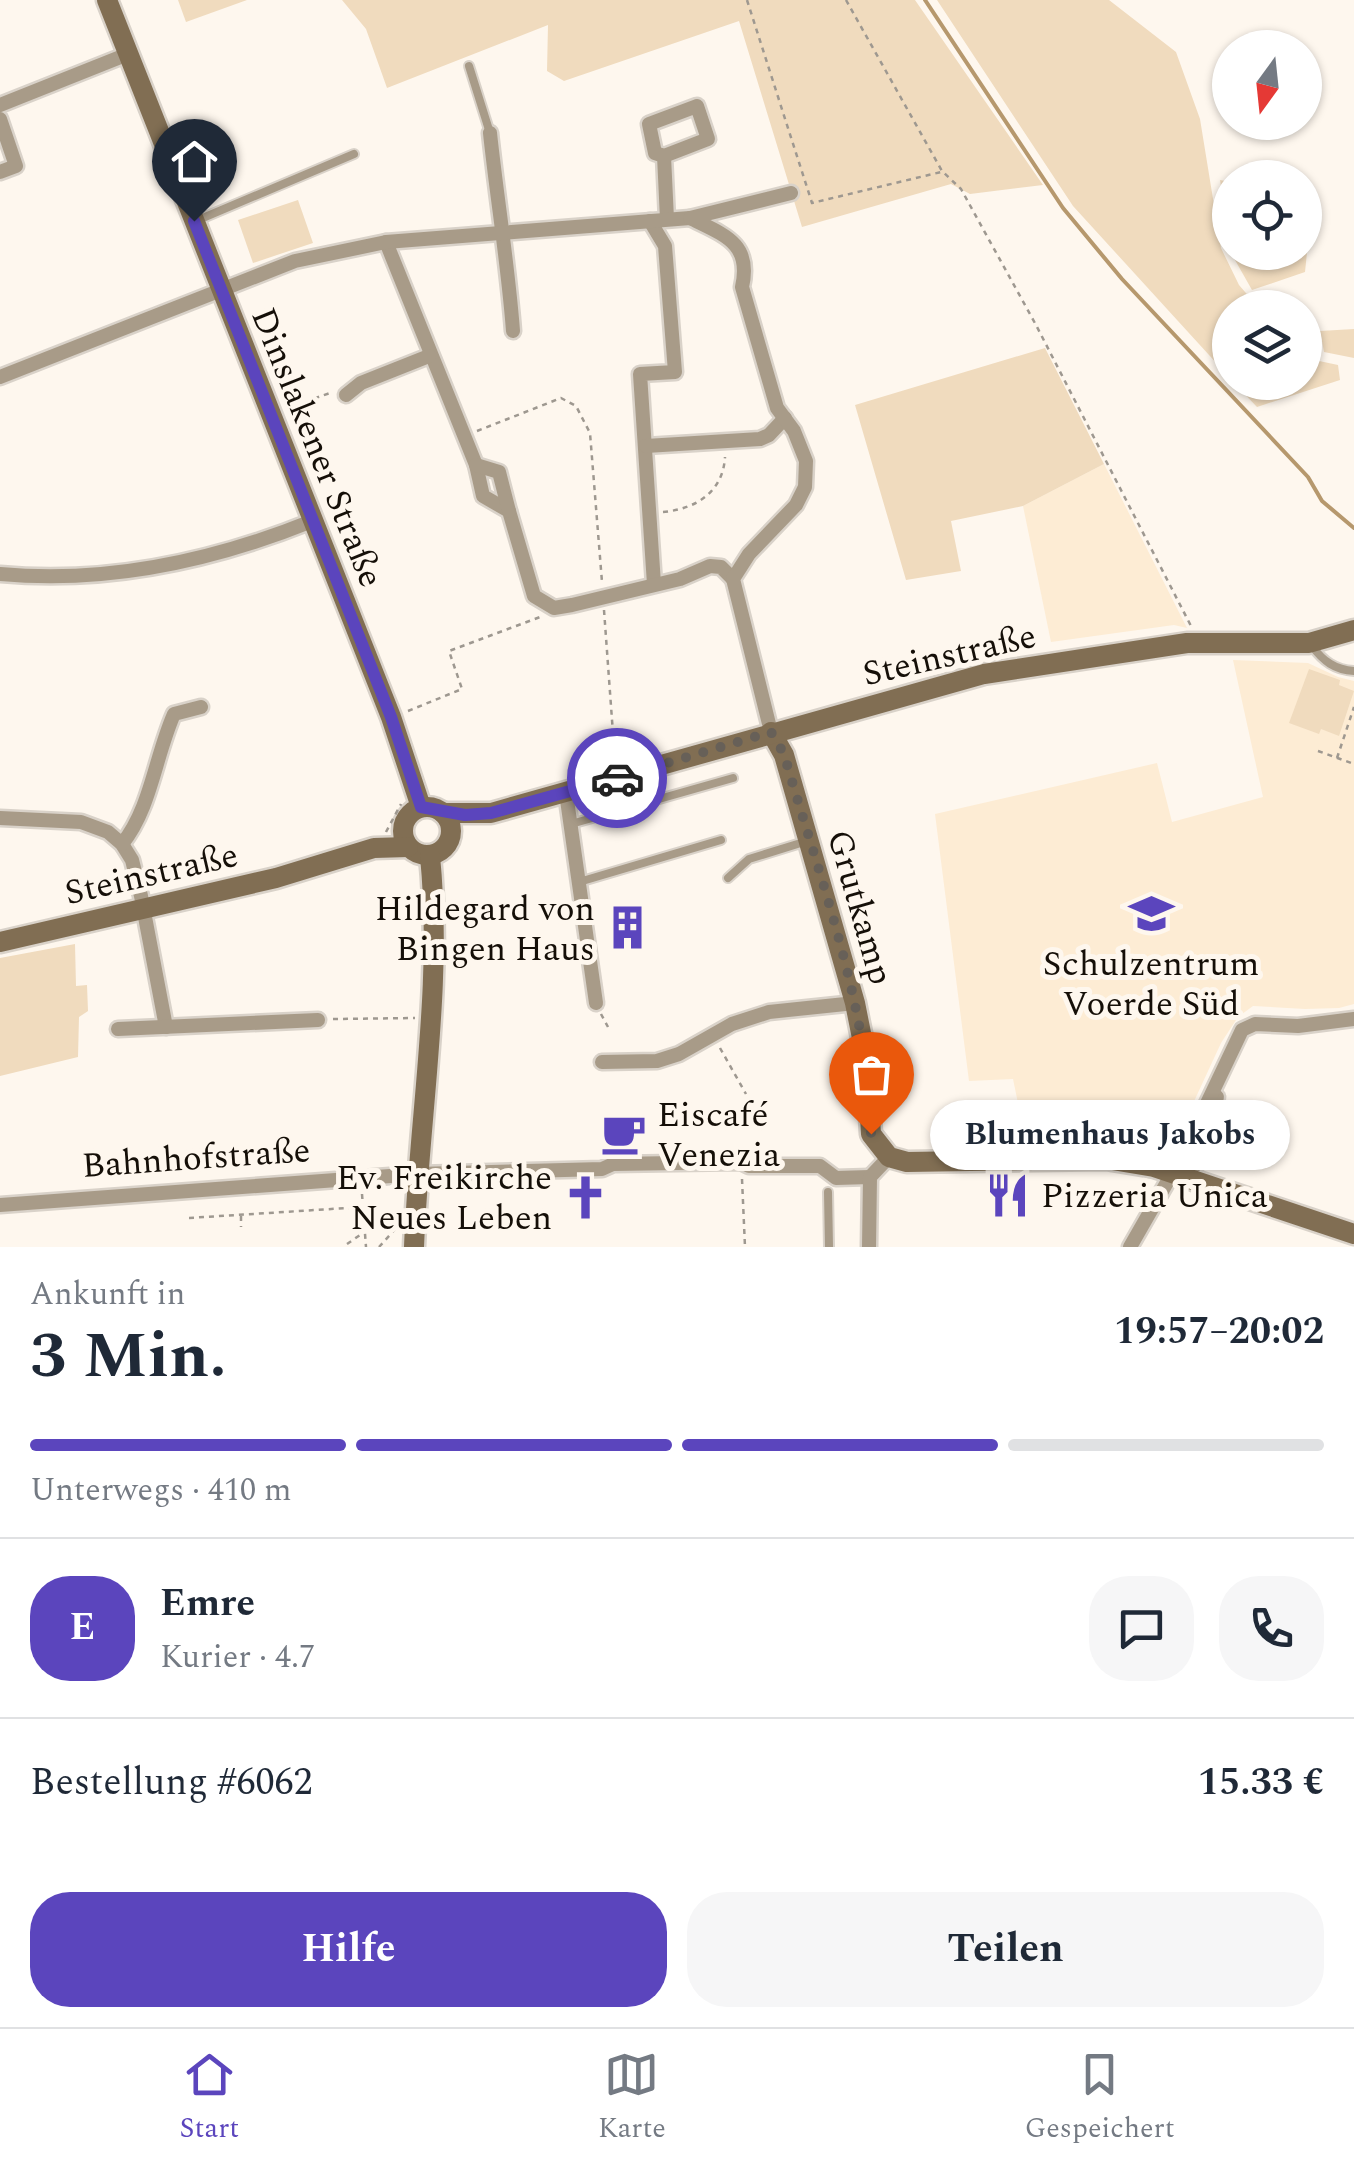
<!DOCTYPE html>
<html lang="de">
<head>
<meta charset="utf-8">
<style>
	body { margin:0; font-family:Spectral,serif; background:#f6f6f7; color:#1f2937; height:100vh; display:flex; flex-direction:column; font-size:38px; white-space:nowrap }
	* { box-sizing:border-box; margin:0 }
	p { font-size:32px; color:#747a83 }
	.icon { flex:none; width:55px; height:55px; fill:none; stroke:currentColor; stroke-width:2; stroke-linecap:round; stroke-linejoin:round }
	.map { position:relative; height:1247px; overflow:hidden }
	.drawer { display:flex; flex-direction:column; background:#fff; flex:1 }
	.drawer>* { flex:none }
	.needle { width:65px; rotate:195deg }
	.tools { position:absolute; left:1212px; top:30px; display:grid; gap:20px }
	.tools a { display:grid; place-items:center; width:110px; height:110px; border-radius:50%; background:#fff; box-shadow:0 2px 8px #0004; font-size:50px }
	.pin { position:absolute; display:grid; place-items:center; width:85px; height:85px; color:#fff; margin:-102px -42px; border-radius:50% 50% 50% 0; rotate:-45deg; box-shadow:0 0 10px #0007 }
	.pin .icon { rotate:45deg }
	.courier { position:absolute; display:grid; place-items:center; width:100px; height:100px; margin:-50px; border:8px solid #5b45bd; border-radius:50%; background:#fff; color:#222; box-shadow:0 2px 12px #0007 }
	.bubble { position:absolute; height:70px; border-radius:35px; background:#fff; box-shadow:0 2px 8px #0004; font-size:32px; font-weight:700; line-height:70px; text-align:center }
	.overview em { font-style:normal; font-weight:700 }
	.overview div { display:flex; flex-direction:column-reverse }
	.overview { display:flex; align-items:center; justify-content:space-between; height:170px; padding:0 30px }
	h1 { font-size:65px; font-weight:700; line-height:75px }
	.bar { display:grid; grid-template-columns:repeat(4,1fr); gap:15px 10px; align-content:center; height:120px; padding:0 30px }
	.bar i { height:12px; border-radius:8px; background:#e0e1e3 }
	.bar .active { background:#5b45bd }
	.bar p { grid-column:span 4 }
	.line { display:flex; align-items:center; gap:25px; padding:0 30px; border-top:2px solid #e0e1e3 }
	.line div { flex:1 }
	.round { display:grid; place-items:center; flex:none; width:105px; height:105px; border-radius:40px; background:#f6f6f7 }
	.button { display:flex; gap:20px; margin-top:auto; padding:20px 30px }
	.button a { flex:1; height:115px; border-radius:40px; background:#5b45bd; color:#fff; font-size:40px; font-weight:700; line-height:115px; text-align:center }
	.button a+a { background:#f6f6f7; color:#1f2937 }
	.tabs { display:flex; justify-content:space-around; align-items:center; height:140px; border-top:2px solid #e0e1e3; background:#fff; font-size:28px; color:#747a83 }
	.tabs a { display:grid; justify-items:center; gap:5px }
	.tabs .active { color:#5b45bd }
	.map>svg:first-child { display:block }
	.built { fill:#fdecd4 }
	.green { fill:#f0dbbe }
	.lines { fill:none; stroke-linecap:round; stroke-linejoin:round }
	.stream { stroke:#b6986d; stroke-width:4 }
	.lane-casing { stroke:#d9d2c9; stroke-width:12 }
	.street-casing { stroke:#d9d2c9; stroke-width:19 }
	.secondary-casing { stroke:#d9d2c9; stroke-width:25 }
	.path { stroke:#9e9890; stroke-width:2.5; stroke-dasharray:5 5; stroke-linecap:butt }
	.lane { stroke:#a89b88; stroke-width:8 }
	.street { stroke:#a89b88; stroke-width:14 }
	.secondary { stroke:#816e53; stroke-width:20 }
	.done { stroke:#676058; stroke-width:10; stroke-dasharray:0 18 }
	.route { stroke:#5b45bd; stroke-width:12 }
	.labels { text-anchor:middle; stroke-width:10; stroke-linejoin:round; paint-order:stroke }
	.street-label { font-size:35px; fill:#150f08; stroke:#fef7ee }
	.poi-label { font-size:35px; fill:#150f08; stroke:#fef7ee; text-anchor:end }
</style>
</head>
<body>
<div class="map">
<svg width="1354" height="1247" viewBox="0 0 1354 1247">
	<rect width="100%" height="100%" fill="#fef7ee"/>
	<g class="built">
		<path d="M1104,464l83,164 -13,-3 -123,17 -28,-136z"/>
		<path d="M1233,660l75,3 30,14 16,4v323l-15,4 -34,1 -52,-3 -15,11 -17,26 -43,93 -7,6 -146,-5 -12,-58 -44,2 -34,-267 222,-51 15,59 91,-25z"/>
	</g>
	<g class="green">
		<path d="M178,0h69l-61,22z"/>
		<path d="M342,0h573l128,185 -73,9 -19,-10 -149,43 -63,-206 -175,60 -17,-10 1,-46 -161,63 -21,-59z"/>
		<path d="M937,0h172l67,52 24,67 21,129 18,37 19,22 -28,1v70l-157,-172z"/>
		<path d="M1220,180l10,2v66z"/>
		<path d="M1305,193l8,1 -8,78 -53,18 -21,-37 74,-1z"/>
		<path d="M298,200l15,43 -60,20 -15,-43z"/>
		<path d="M1354,329v29l-30,-6 -4,-21z"/>
		<path d="M1045,348l59,116 -81,42 -72,15 10,50 -55,9 -51,-175z"/>
		<path d="M1305,358l33,7 2,15 -83,27 -23,-24 71,-1z"/>
		<path d="M1309,669l31,11 -1,5 15,6 -15,45 -18,-7 -2,5 -30,-11z"/>
		<path d="M75,944l1,42 11,-1 1,26 -9,6 -1,40 -78,19v-118z"/>
	</g>
	<g class="lines">
		<path class="stream" d="M925,0l138,208 59,71 186,198 14,24 32,27"/>
		<defs>
			<g id="lane">
				<path d="M469,66l21,67"/>
				<path d="M198,220l156,-66"/>
				<path d="M1312,646c11,15 23,24 42,25"/>
				<path d="M571,824l162,-46"/>
				<path d="M728,878l21,-19 55,-17"/>
				<path d="M579,882l142,-42"/>
				<path d="M828,1192l1,55"/>
			</g>
			<g id="street">
				<path d="M0,105l128,-51"/>
				<path d="M0,119l16,47 -16,6"/>
				<path d="M490,133c7,66 18,131 23,198"/>
				<path d="M664,156l44,-17 -11,-33 -48,18 6,29 9,3 3,63"/>
				<path d="M650,221l15,25 10,126 -35,2 14,210"/>
				<path d="M386,242l90,223 7,31 26,15 25,85 20,12 18,-3 108,-26 30,-13 11,1 12,12"/>
				<path d="M0,377l295,-116 91,-19 304,-24"/>
				<path d="M346,395l15,-12 68,-27"/>
				<path d="M646,446l114,-7 9,-4 16,-17"/>
				<path d="M476,465l23,7 10,39"/>
				<path d="M0,574c107,10 213,-13 312,-53"/>
				<path d="M771,732l-38,-153 16,-25 47,-49 9,-18 1,-26 -12,-30 -17,-23 -35,-121c10,-44 -18,-52 -52,-69l101,-25"/>
				<path d="M566,793l30,210"/>
				<path d="M0,818l81,4 27,10 14,12 10,16 9,36 25,131"/>
				<path d="M122,844c29,-36 33,-87 52,-130l27,-7"/>
				<path d="M118,1029l200,-9"/>
				<path d="M602,1062l55,-1 22,-7 53,-30 37,-12 86,-9"/>
				<path d="M1177,1177l20,-13 20,-67"/>
				<path d="M0,1205l417,-31 185,-5 11,-5 128,-2 8,4h71l16,12 34,-1"/>
				<path d="M869,1247l1,-70 19,-20"/>
				<path d="M1130,1247l51,-89 61,-128 13,-6 43,2 56,-7"/>
			</g>
			<g id="secondary">
				<path d="M107,0l284,717 30,90"/>
				<path d="M771,732l13,23 71,248 12,60 4,71 18,23 18,5 199,-3 48,8 200,67"/>
				<circle cx="427" cy="831" r="24"/>
				<path d="M443,813h48l493,-139 203,-31h122l45,-13"/>
				<path d="M0,942l276,-64 98,-30 34,-1"/>
				<path d="M414,1247c5,-131 29,-261 16,-391"/>
			</g>
		</defs>
		<use href="#lane" class="lane-casing"/>
		<use href="#street" class="street-casing"/>
		<use href="#secondary" class="secondary-casing"/>
		<g class="path">
			<path d="M747,0l65,203 129,-31"/>
			<path d="M846,0l96,171 19,18 75,136 155,301"/>
			<path d="M286,408l44,-15"/>
			<path d="M477,431l84,-33 15,8 14,27 12,149"/>
			<path d="M663,512c33,-3 60,-20 62,-55"/>
			<path d="M604,610l11,151"/>
			<path d="M408,711l54,-22 -13,-38 91,-34"/>
			<path d="M1318,751l36,13"/>
			<path d="M1337,758l17,-51"/>
			<path d="M386,832l15,-28"/>
			<path d="M601,1014l7,13"/>
			<path d="M333,1019l82,-1"/>
			<path d="M720,1048l26,46"/>
			<path d="M744,1151l3,-9"/>
			<path d="M742,1179l3,68"/>
			<path d="M362,1194l4,53"/>
			<path d="M241,1216v11"/>
			<path d="M189,1218l174,-11"/>
			<path d="M347,1244l16,-11"/>
			<path d="M379,1247l19,-21"/>
		</g>
		<use href="#lane" class="lane"/>
		<use href="#street" class="street"/>
		<use href="#secondary" class="secondary"/>
	</g>
	<g class="lines">
		<path class="done" d="M617,778l154,-46 13,22c35,122 85,254 87,380"/>
		<path class="route" d="M194,221l197,496 30,90 44,8 26,-2 126,-35"/>
	</g>
	<defs>
		<symbol id="school-bare" viewBox="-9 -9 18 18"><path d="M0-5L7-2L0 1L-7-2ZM-4 1L0 2.5L4 1V4Q0 6-4 4Z" fill="#5b45bd" stroke="#fef7ee" stroke-width="2.5" paint-order="stroke"/></symbol>
		<symbol id="building-bare" viewBox="-9 -9 18 18"><path d="M-4-6H4V6H1V3H-1V6H-4ZM-2.5-4.3h1.7v1.8h-1.7ZM.8-4.3h1.7v1.8H.8ZM-2.5-1h1.7V.8h-1.7ZM.8-1h1.7V.8H.8Z" fill="#5b45bd" stroke="#fef7ee" stroke-width="2.5" paint-order="stroke"/></symbol>
		<symbol id="cafe-bare" viewBox="-9 -9 18 18"><path d="M-5.5-4.5H6V0H3Q3 3.5 0 3.5H-2.5Q-5.5 3.5-5.5 0ZM3-3.2v2h1.7v-2ZM-6 4.5H4V6H-6Z" fill="#5b45bd" stroke="#fef7ee" stroke-width="2.5" paint-order="stroke"/></symbol>
		<symbol id="restaurant-bare" viewBox="-9 -9 18 18"><path d="M-5-6h1v4h1v-4h1v4h1v-4h1v5L-1.5 .5V6h-2V.5L-5-1ZM5-6V6H3V1.5H1.5Q1.5-4 5-6Z" fill="#5b45bd" stroke="#fef7ee" stroke-width="2.5" paint-order="stroke"/></symbol>
		<symbol id="church-bare" viewBox="-9 -9 18 18"><path d="M-1.2-6h2.4v3.5h3.3v2.4h-3.3V6h-2.4V-.1h-3.3v-2.4h3.3Z" fill="#5b45bd" stroke="#fef7ee" stroke-width="2.5" paint-order="stroke"/></symbol>
	</defs>
	<g fill-rule="evenodd">
		<use href="#school-bare" x="1120" y="882" width="63" height="63"/>
		<use href="#building-bare" x="596" y="896" width="63" height="63"/>
		<use href="#cafe-bare" x="592" y="1102" width="63" height="63"/>
		<use href="#restaurant-bare" x="976" y="1164" width="63" height="63"/>
		<use href="#church-bare" x="554" y="1166" width="63" height="63"/>
	</g>
	<g class="labels">
		<g class="street-label">
			<text transform="translate(318 447) rotate(68)" y="12">Dinslakener Straße</text>
			<text transform="translate(949 654) rotate(-13)" y="12">Steinstraße</text>
			<text transform="translate(151 873) rotate(-13)" y="12">Steinstraße</text>
			<text transform="translate(861 907) rotate(74)" y="12">Grutkamp</text>
			<text transform="translate(196 1157) rotate(-4)" y="12">Bahnhofstraße</text>
		</g>
		<g class="poi-label">
			<text x="595" y="920">Hildegard von<tspan x="595" dy="40">Bingen Haus</tspan></text>
			<text x="1151" y="975" text-anchor="middle">Schulzentrum<tspan x="1151" dy="40">Voerde Süd</tspan></text>
			<text x="657" y="1126" text-anchor="start">Eiscafé<tspan x="657" dy="40">Venezia</tspan></text>
			<text x="552" y="1189">Ev. Freikirche<tspan x="552" dy="40">Neues Leben</tspan></text>
			<text x="1041" y="1207" text-anchor="start">Pizzeria Unica</text>
		</g>
	</g>
</svg>
<div class="tools">
<a><svg class="needle" viewBox="-14 -14 28 28"><path d="M0-13l5 13h-10z" fill="#e53935"/><path d="M0 13l5-13h-10z" fill="#747a83"/></svg></a>
<a><svg class="icon" aria-label="locate" viewBox="0 0 24 24"><circle cx="12" cy="12" r="6"/><path d="M12 2v4M12 18v4M2 12h4M18 12h4"/></svg></a>
<a><svg class="icon" aria-label="layers" viewBox="0 0 24 24"><path d="M12 4l9 5-9 5-9-5zM3 14l9 5 9-5"/></svg></a>
</div>
<div class="pin" style="left:871px;top:1134px;background:#ea580c"><svg class="icon" aria-label="bag" viewBox="0 0 24 24"><path d="M5 8h14l-1 12H6zM9 8a3 3 0 0 1 6 0"/></svg></div>
<div class="pin" style="left:194px;top:221px;background:#1f2937"><svg class="icon" aria-label="home" viewBox="0 0 24 24"><path d="M3 11l9-7 9 7M6 9v11h12V9"/></svg></div>
<div class="courier" style="left:617px;top:778px"><svg class="icon" aria-label="car" viewBox="0 0 24 24"><path d="M5 17H2v-5l4-1 3-4h7l3 4 3 1v5h-3M9 17h6M6 11h13"/><circle cx="7" cy="17" r="2"/><circle cx="17" cy="17" r="2"/></svg></div>
<div class="bubble" style="left:930px;top:1100px;width:360px">Blumenhaus Jakobs</div>
</div>
<section class="drawer">
<div class="overview"><div><h1>3 Min.</h1><p>Ankunft in</p></div><em>19:57–20:02</em></div>
<div class="bar"><i class="active"></i><i class="active"></i><i class="active"></i><i></i><p>Unterwegs · 410 m</p></div>
<div class="line" style="height:180px"><b class="round" style="background:#5b45bd;color:#fff">E</b><div><b>Emre</b><p>Kurier · 4.7</p></div><a class="round"><svg class="icon" aria-label="chat" viewBox="0 0 24 24"><path d="M4 5h16v11H9l-5 4z"/></svg></a><a class="round"><svg class="icon" aria-label="phone" viewBox="0 0 24 24"><path d="M5 4h4l2 5-3 2q2 4 5 5l2-3 5 2v4C11 20 4 13 5 4z"/></svg></a></div>
<div class="line" style="height:130px"><div>Bestellung #6062</div><b>15.33 €</b></div>
<div class="button"><a>Hilfe</a><a>Teilen</a></div>
</section>
<nav class="tabs">
<a class="active"><svg class="icon" aria-label="home" viewBox="0 0 24 24"><path d="M3 11l9-7 9 7M6 9v11h12V9"/></svg>Start</a>
<a><svg class="icon" aria-label="map" viewBox="0 0 24 24"><path d="M3 6l6-2 6 2 6-2v14l-6 2-6-2-6 2zM9 4v14M15 6v14"/></svg>Karte</a>
<a><svg class="icon" aria-label="saved" viewBox="0 0 24 24"><path d="M7 4h10v16l-5-4-5 4z"/></svg>Gespeichert</a>
</nav>
</body>
</html>
